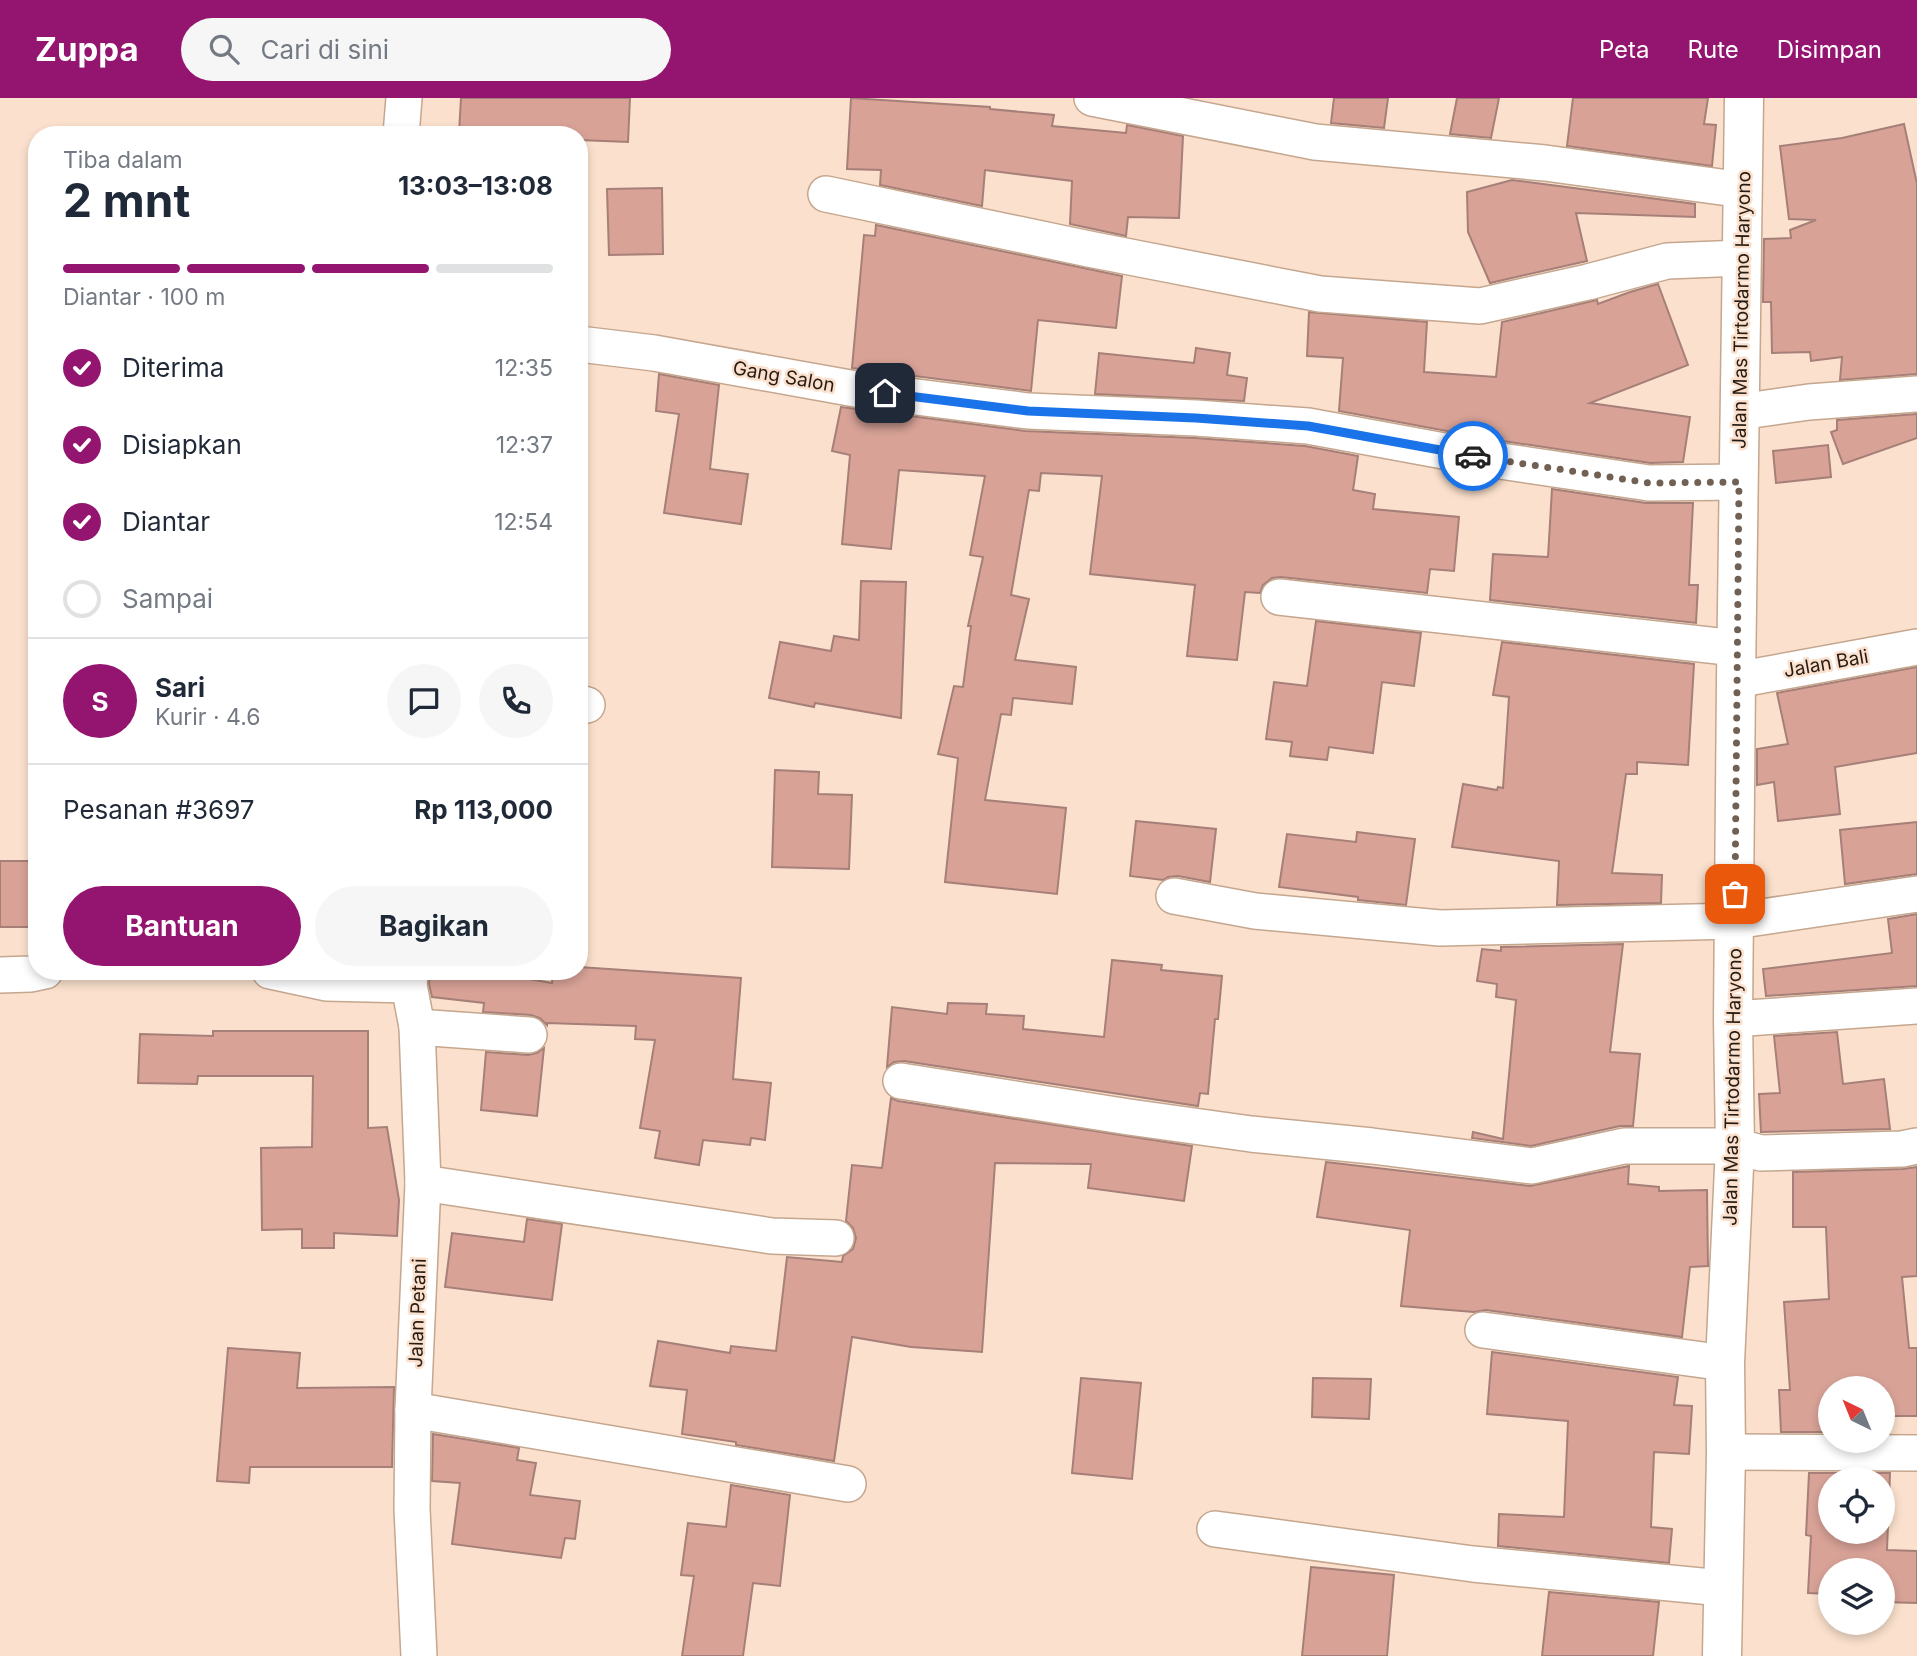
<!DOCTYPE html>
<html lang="id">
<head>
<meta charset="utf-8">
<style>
	body { margin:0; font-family:Inter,sans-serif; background:#f6f6f7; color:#1f2937; height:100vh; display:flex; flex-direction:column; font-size:26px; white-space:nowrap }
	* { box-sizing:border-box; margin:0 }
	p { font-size:23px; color:#747a83 }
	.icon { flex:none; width:38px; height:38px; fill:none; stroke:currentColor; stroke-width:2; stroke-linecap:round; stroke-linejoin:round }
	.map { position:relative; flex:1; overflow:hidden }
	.details { position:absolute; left:28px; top:28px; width:560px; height:854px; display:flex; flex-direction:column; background:#fff; border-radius:28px; box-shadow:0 4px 10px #0003 }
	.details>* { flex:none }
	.needle { width:46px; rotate:317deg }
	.controls { position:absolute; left:1818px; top:1278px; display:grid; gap:14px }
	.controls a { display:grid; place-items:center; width:77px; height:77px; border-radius:50%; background:#fff; box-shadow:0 4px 10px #0003; font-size:35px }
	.pin { position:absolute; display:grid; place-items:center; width:60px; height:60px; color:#fff; margin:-30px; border-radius:14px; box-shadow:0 4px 10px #0006 }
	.courier { position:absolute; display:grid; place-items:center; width:70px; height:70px; margin:-35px; border:5px solid #1a73e8; border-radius:50%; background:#fff; color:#222; box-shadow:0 2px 9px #0007 }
	.overview em { font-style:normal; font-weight:700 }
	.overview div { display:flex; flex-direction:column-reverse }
	.overview { display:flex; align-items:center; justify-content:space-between; height:119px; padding:0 35px }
	h1 { font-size:46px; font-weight:700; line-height:52px }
	.bar { display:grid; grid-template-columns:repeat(4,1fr); gap:10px 7px; align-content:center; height:84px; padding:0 35px }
	.bar i { height:9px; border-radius:5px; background:#e0e1e3 }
	.bar .on { background:#94156f }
	.bar p { grid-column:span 4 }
	.line { display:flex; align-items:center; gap:18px; padding:0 35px; border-top:2px solid #e0e1e3 }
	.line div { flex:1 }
	.round { display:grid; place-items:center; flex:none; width:74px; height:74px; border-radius:37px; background:#f6f6f7 }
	ol { padding:0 35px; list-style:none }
	li { display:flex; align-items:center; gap:21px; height:77px }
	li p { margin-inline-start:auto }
	li .icon { padding:7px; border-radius:50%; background:#94156f; color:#fff; stroke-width:4 }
	li:last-child { color:#747a83 }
	li i { width:38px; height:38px; border:4px solid #e0e1e3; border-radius:50% }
	.primary-button { display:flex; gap:14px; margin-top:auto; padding:14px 35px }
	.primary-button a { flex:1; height:80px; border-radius:42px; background:#94156f; color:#fff; font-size:28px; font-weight:700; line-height:80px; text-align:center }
	.primary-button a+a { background:#f6f6f7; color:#1f2937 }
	header { display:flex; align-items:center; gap:42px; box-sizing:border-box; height:98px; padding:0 35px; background:#94156f; color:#fff }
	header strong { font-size:33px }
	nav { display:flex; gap:38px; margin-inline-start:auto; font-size:24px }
	.search { width:490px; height:63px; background:#f6f6f7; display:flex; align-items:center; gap:18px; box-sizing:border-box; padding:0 24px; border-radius:38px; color:#747a83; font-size:26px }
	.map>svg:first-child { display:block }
	.building { fill:#d8a297; stroke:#a67f78; stroke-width:2; fill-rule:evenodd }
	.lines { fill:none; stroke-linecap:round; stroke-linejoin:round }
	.minor-casing { stroke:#c5a68e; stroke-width:38 }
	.tertiary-casing { stroke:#c5a68e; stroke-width:41 }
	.minor { stroke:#fff; stroke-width:35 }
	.tertiary { stroke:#fff; stroke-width:38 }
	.done { stroke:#716154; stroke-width:7; stroke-dasharray:0 12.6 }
	.route { stroke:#1a73e8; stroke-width:9 }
	.labels { text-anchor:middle; stroke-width:5; stroke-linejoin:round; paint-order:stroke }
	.street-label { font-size:19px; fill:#271c13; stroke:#fbe1cd }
</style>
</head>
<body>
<header>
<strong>Zuppa</strong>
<div class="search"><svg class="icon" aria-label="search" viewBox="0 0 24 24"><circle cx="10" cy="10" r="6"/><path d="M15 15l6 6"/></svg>Cari di sini</div>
<nav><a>Peta</a><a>Rute</a><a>Disimpan</a></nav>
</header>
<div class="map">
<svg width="1917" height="1558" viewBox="0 0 1917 1558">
	<rect width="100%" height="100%" fill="#fbe1cd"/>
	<g class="building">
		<path d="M461,0h169l-2,44 -49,-2v-5l-120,-2z"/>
		<path d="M851,0l139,9v2l64,6 -2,11 74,7 1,-8 56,11 -4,82 -51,-1 -2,19 -56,-12 2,-43 -87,-11 -3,36 -102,-21 1,-15 -34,-1z"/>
		<path d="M1334,0h54l-4,30 -53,-5z"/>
		<path d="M1457,0h42l-8,40 -41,-4z"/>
		<path d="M1573,0h135l-4,26 12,1 -4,41 -145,-20z"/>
		<path d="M1904,26l13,60v190l-77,6 2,-23 -31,4 -1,-9 -38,1 -1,-51h-8l1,-63 27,-1 -1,-8 26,-10 -27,-1 -9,-73 62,-8z"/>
		<path d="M1512,82l183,24v13l-119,-4 11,48 -97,22 -22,-51 -1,-40z"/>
		<path d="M662,90l1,66 -54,1 -2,-66z"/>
		<path d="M876,127l246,51 -6,52 -78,-8 -7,71 -179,-23 12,-133 11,1z"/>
		<path d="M1658,186l30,81 -98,38 100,14 -7,45 -33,1 -160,-24 -151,-28 4,-53 -36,-2 2,-44 118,10 -3,50 72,5 6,-55 95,-22 1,4 32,-12z"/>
		<path d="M1196,250l34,5 -3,22 20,3 -3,23 -149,-7 4,-41 95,10z"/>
		<path d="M659,276l60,11 -9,84 38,5 -7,50 -77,-11 15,-99 -23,-3z"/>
		<path d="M841,309l184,24 170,7 110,8 53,10 -5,34 22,4 -2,15 86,8 -5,54 -24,-2 -3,24 -146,-16 -9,1 -9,7 -3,8 -15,-1 -8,68 -50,-4 8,-71 -105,-11 12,-98 -61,-3 -2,18 -10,-1 -18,105 18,4 -14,61 61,7 -4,37 -59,-6 -2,17 -10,-1 -16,86 81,8 -9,86 -112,-12 13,-124 -20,-4 16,-68 9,1 8,-61h-3l15,-69 -13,-2 15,-79 -86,-6 -8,79 -49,-5 8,-89 -18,-4z"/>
		<path d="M1917,316v24l-74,26 -12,-32 6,-2v-10z"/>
		<path d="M1828,347l3,32 -55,6 -3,-32z"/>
		<path d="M1552,391l94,14h47l-4,82h9l-2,38 -206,-23 3,-46 55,3z"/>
		<path d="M861,483l45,1 -5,136 -86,-15 -1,4 -45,-9 11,-56 51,9 3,-15 25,4z"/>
		<path d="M1316,523l105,12 -7,53 -32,-4 -9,71 -44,-6 -2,13 -37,-4 2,-14 -26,-3 8,-57 33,4z"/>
		<path d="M1502,544l192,22 -6,101 -51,-3v12h-11l-14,99 50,2 -1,28 -104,2 2,-44 -107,-14 11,-63 34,6 1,-3 5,1 6,-91 -16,-2z"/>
		<path d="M1917,569v86l-82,14 5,47 -62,7 -4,-39 -17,3v-36l31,-5 -11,-51z"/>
		<path d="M775,672l44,2 -1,22 34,1 -3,74 -77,-2z"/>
		<path d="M1136,723l80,8 -6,53 -32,-6 -10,1 -5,3 -33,-4z"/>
		<path d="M1917,724v52l-72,10 -5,-54z"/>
		<path d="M1357,734l58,7 -9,66 -48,-5v-3l-79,-10 8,-53 69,8z"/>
		<path d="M0,763h32l1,66h-33z"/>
		<path d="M1917,816v72l-151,10 -3,-27 129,-16 -4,-34z"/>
		<path d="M1623,846l-13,108 30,2 -7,72h-13l-89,20 -59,-8 1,-6 30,7 13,-139 -20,-3 1,-13 -20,-3 5,-32 19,2v-4z"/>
		<path d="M1112,862l50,5 -1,5 61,6 -4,43h-3l-7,75 -8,-1 -2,13 -294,-45 -10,1 -7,5 5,-60 55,7 1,-11 39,1 -1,10 38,2 -1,13 81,8z"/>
		<path d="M579,869l162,11 -8,101 38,4 -6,57 -14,-2 -1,7 -47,-5 -4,25 -44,-7 5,-27 -20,-3 15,-88 -20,-1 1,-13 -89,-3v2l-7,-7 -9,-3 -48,-3 1,-9 -52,-6 -3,-13 1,-13h53l69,12 1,-12h26z"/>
		<path d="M213,933h155v97l19,-1 12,73 -2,36 -63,-3v15h-32v-19l-40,1 -1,-82 51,-1 1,-71h-115l-1,8 -59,-1 2,-49 73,2z"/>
		<path d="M1837,934l6,52 41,-5 6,50 -129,3 -2,-38 21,-1 -6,-57z"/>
		<path d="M544,950l-7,68 -56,-6 5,-58 42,3 9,-2z"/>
		<path d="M891,1000l7,3 294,45 -8,55 -96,-13 3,-24 -96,-1 -13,189 -71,-5 -59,-10 -18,124 -98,-16v-3l-54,-8 5,-44 -37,-4 8,-45 72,12 1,-7 45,5 11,-94 55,5 1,-6 10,-7 3,-11 -3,-10 -7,-7 6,-56 30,3z"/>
		<path d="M1326,1064l204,24 99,-20 -1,18 31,3v4l48,-1 1,76 -18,1 -8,70 -196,-27 -12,2 -73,-6 9,-76 -93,-13z"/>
		<path d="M1917,1069v109l-15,1 7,71h8v68h-29l1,17h-6v-45h-53v44h-49l-2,-42h11l-6,-88 45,-3 -3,-72h-33v-55l110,-3z"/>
		<path d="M527,1121l35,5 -10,76 -107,-13 7,-54 72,9z"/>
		<path d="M228,1250l72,5 -3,35 97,-1 -2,80h-142l-1,16 -32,-2z"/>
		<path d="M1492,1254l186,25 -4,28 18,1 -3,48 -35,-2 -3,75 21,2 -3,34 -171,-17 1,-32 65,3 4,-96 -81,-7z"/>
		<path d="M1081,1280l60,5 -9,96 -60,-6z"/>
		<path d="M1313,1280l58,1 -2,40 -57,-2z"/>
		<path d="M433,1336l86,14 -2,12 19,3 -6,32 50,6 -5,38 -10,-1 -4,20 -109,-14 8,-61 -28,-2z"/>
		<path d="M1809,1375h81l-3,77 30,1v52l-34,-1v-32h-53v24l-22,-1 3,-57 -5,-1zM1830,1381h53v52h-53z"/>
		<path d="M731,1387l59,10 -10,91 -27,-3 -10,73h-61l12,-80 -13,-1 7,-52 38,4z"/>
		<path d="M1311,1469l83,8 -7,81h-85z"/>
		<path d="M1549,1494l110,10 -6,54h-111z"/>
	</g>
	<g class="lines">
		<defs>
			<g id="minor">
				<path d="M1092,0l223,44 230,21 198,27"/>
				<path d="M401,37l3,-37"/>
				<path d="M826,96l263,55 231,45 160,12 108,-24 79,-21 75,-3"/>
				<path d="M579,246l75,9 207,37 167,21 168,7 112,8 179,33 162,24 90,-1"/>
				<path d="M1739,314l70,-10 108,-8"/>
				<path d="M1279,499l457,51"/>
				<path d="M1736,582l181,-33"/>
				<path d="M579,605l8,2"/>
				<path d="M1174,798l81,15 185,17 295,-7 182,-27"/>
				<path d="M270,873l56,12 83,2"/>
				<path d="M410,873l-1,14 8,42 6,156 -10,227 -1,99 7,147"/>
				<path d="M0,877l31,-1 14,-3"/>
				<path d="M1733,921l184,-13"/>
				<path d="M417,929l112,8"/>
				<path d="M901,983l228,36 122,17 121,12 160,20 92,-20h111l26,7 141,-4 15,-3"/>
				<path d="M423,1085l349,53 64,2"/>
				<path d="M1483,1232l242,33"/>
				<path d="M413,1312l435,74"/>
				<path d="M1726,1354l191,1"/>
				<path d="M1215,1431l258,35 249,24"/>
			</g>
			<path id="tertiary" d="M1722,1558l4,-204 -1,-89 10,-217 -2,-127 3,-339 8,-582"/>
		</defs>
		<use href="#minor" class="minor-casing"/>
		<use href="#tertiary" class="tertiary-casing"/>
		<use href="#minor" class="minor"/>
		<use href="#tertiary" class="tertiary"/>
	</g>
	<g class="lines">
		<path class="done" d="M1473,358l176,27 90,-1 -4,412"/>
		<path class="route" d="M885,295l143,18 168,7 112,8 165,30"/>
	</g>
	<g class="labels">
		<g class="street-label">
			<text transform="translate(1741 212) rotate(-89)" y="7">Jalan Mas Tirtodarmo Haryono</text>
			<text transform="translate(784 278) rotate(10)" y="7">Gang Salon</text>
			<text transform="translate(1826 565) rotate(-10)" y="7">Jalan Bali</text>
			<text transform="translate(1732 989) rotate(-89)" y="7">Jalan Mas Tirtodarmo Haryono</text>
			<text transform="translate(417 1215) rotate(-88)" y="7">Jalan Petani</text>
		</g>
	</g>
</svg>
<div class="controls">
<a><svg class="needle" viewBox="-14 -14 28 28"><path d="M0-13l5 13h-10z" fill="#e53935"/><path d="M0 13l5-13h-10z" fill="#747a83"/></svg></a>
<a><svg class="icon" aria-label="locate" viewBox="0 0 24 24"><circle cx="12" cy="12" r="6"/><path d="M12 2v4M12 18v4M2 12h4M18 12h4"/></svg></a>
<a><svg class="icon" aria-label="layers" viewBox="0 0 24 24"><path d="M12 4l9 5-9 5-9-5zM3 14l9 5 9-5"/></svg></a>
</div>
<div class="pin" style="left:1735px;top:796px;background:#ea580c"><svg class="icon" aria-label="bag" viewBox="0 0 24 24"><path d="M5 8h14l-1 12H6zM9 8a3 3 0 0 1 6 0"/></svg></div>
<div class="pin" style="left:885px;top:295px;background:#1f2937"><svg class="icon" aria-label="home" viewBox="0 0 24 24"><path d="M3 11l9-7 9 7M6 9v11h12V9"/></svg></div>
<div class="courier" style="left:1473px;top:358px"><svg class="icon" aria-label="car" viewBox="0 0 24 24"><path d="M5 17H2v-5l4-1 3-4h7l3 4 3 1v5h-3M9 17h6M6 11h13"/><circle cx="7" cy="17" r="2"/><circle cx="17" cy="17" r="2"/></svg></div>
<section class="details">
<div class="overview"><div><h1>2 mnt</h1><p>Tiba dalam</p></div><em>13:03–13:08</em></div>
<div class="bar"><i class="on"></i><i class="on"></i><i class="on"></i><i></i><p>Diantar · 100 m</p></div>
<ol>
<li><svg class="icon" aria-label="check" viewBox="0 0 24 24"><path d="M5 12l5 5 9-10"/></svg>Diterima<p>12:35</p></li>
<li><svg class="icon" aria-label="check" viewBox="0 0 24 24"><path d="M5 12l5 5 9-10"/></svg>Disiapkan<p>12:37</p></li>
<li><svg class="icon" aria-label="check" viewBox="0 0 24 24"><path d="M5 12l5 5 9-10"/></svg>Diantar<p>12:54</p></li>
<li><i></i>Sampai</li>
</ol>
<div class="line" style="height:126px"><b class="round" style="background:#94156f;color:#fff">S</b><div><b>Sari</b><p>Kurir · 4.6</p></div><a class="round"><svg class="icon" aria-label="chat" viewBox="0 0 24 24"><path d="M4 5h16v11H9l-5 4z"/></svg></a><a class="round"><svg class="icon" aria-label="phone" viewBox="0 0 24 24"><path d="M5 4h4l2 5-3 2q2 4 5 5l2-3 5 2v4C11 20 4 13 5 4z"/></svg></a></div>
<div class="line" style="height:91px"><div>Pesanan #3697</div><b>Rp 113,000</b></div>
<div class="primary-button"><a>Bantuan</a><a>Bagikan</a></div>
</section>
</div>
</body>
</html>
